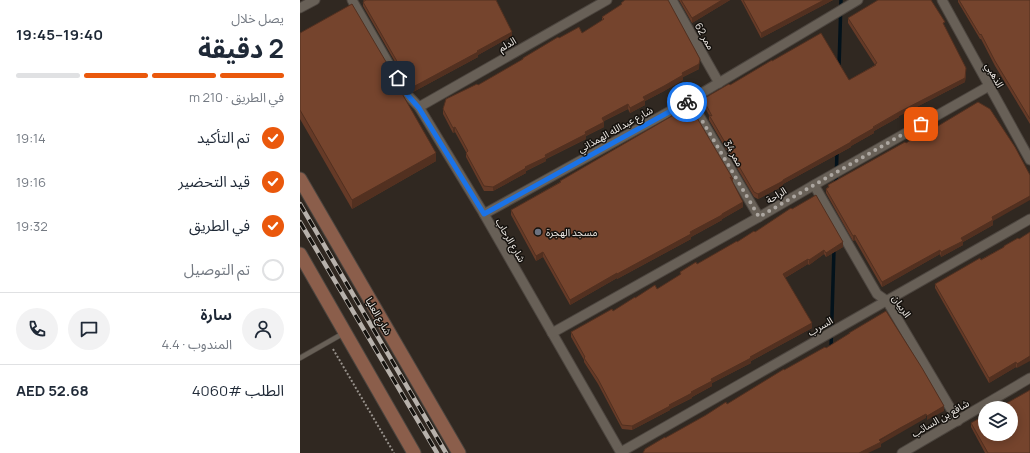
<!DOCTYPE html>
<html lang="ar">
<head>
<meta charset="utf-8">
<style>
	body { margin:0; font-family:Manrope,"Noto Sans Arabic",sans-serif; background:#f2f2f3; color:#1f2937; direction:rtl; height:100vh; display:flex; flex-direction:column; font-size:15px; white-space:nowrap }
	* { box-sizing:border-box; margin:0 }
	p { font-size:13px; color:#747a83 }
	.icon { flex:none; width:22px; height:22px; fill:none; stroke:currentColor; stroke-width:2; stroke-linecap:round; stroke-linejoin:round }
	.map { position:relative; flex:1; overflow:hidden; direction:ltr }
	.drawer { display:flex; flex-direction:column; background:#fff; width:300px }
	.drawer>* { flex:none }
	.buttons { position:absolute; left:678px; top:401px; display:grid; gap:8px }
	.buttons a { display:grid; place-items:center; width:40px; height:40px; border-radius:50%; background:#fff; box-shadow:0 2px 10px #0003; font-size:20px }
	.pin { position:absolute; display:grid; place-items:center; width:34px; height:34px; color:#fff; margin:-17px; border-radius:8px; box-shadow:0 2px 6px #0006 }
	.courier { position:absolute; display:grid; place-items:center; width:40px; height:40px; margin:-20px; border:3px solid #1a73e8; border-radius:50%; background:#fff; color:#222; box-shadow:0 1px 5px #0007 }
	.head em { font-style:normal; font-weight:700 }
	.head div { display:flex; flex-direction:column-reverse }
	.head { display:flex; align-items:center; justify-content:space-between; height:68px; padding:0 16px }
	h1 { font-size:26px; font-weight:700; line-height:30px }
	.bar { display:grid; grid-template-columns:repeat(4,1fr); gap:6px 4px; align-content:center; height:48px; padding:0 16px }
	.bar i { height:5px; border-radius:3px; background:#e0e1e3 }
	.bar .active { background:#ea580c }
	.bar p { grid-column:span 4 }
	.line { display:flex; align-items:center; gap:10px; padding:0 16px; border-top:1px solid #e0e1e3 }
	.line div { flex:1 }
	.round { display:grid; place-items:center; flex:none; width:42px; height:42px; border-radius:21px; background:#f2f2f3 }
	ol { padding:0 16px; list-style:none }
	li { display:flex; align-items:center; gap:12px; height:44px }
	li p { margin-inline-start:auto }
	li .icon { padding:4px; border-radius:50%; background:#ea580c; color:#fff; stroke-width:4 }
	li:last-child { color:#747a83 }
	li i { width:22px; height:22px; border:2px solid #e0e1e3; border-radius:50% }
	main { display:flex; flex:1; min-height:0 }
	.map>svg:first-child { display:block }
	.lines { fill:none; stroke-linecap:round; stroke-linejoin:round }
	.stream { stroke:#03121b; stroke-width:3.5 }
	.lane-casing { stroke:#4c453f; stroke-width:6 }
	.street-casing { stroke:#4c453f; stroke-width:11 }
	.secondary-casing { stroke:#4c453f; stroke-width:15 }
	.path { stroke:#97918b; stroke-width:2; stroke-dasharray:2 2; stroke-linecap:butt }
	.lane { stroke:#686057; stroke-width:4.5 }
	.street { stroke:#686057; stroke-width:9 }
	.secondary { stroke:#8b5e4b; stroke-width:13 }
	.rail-casing { stroke:#b7b1ab; stroke-width:4.5 }
	.rail { stroke:#15120e; stroke-width:3; stroke-dasharray:9; stroke-linecap:butt }
	.wall { fill:#653a27 }
	.shaded-wall { fill:#523020 }
	.building { fill:#75442d; stroke:#523020 }
	.done { stroke:#aca6a0; stroke-width:4; stroke-dasharray:0 7.2 }
	.route { stroke:#1a73e8; stroke-width:5 }
	.worship-dot { fill:#6b7280; stroke:#15120e; stroke-width:1.5 }
	.labels { text-anchor:middle; stroke-width:3; stroke-linejoin:round; paint-order:stroke }
	.street-label { font-size:10px; fill:#efeae5; stroke:#15120e }
	.poi-label { font-size:10px; fill:#efeae5; stroke:#15120e; text-anchor:start }
</style>
</head>
<body>
<main>
<div class="map">
<svg width="730" height="453" viewBox="0 0 730 453">
	<rect width="100%" height="100%" fill="#302821"/>
	<g class="lines">
		<g class="stream">
			<path d="M539,67l2,-67"/>
			<path d="M536,185l1,-34"/>
			<path d="M531,349l3,-100"/>
		</g>
		<defs>
			<path id="lane" d="M0,358l44,-25"/>
			<g id="street">
				<path d="M52,0l53,92 14,15 65,107 137,239"/>
				<path d="M372,0l47,83"/>
				<path d="M642,0l88,160"/>
				<path d="M0,8l15,-8"/>
				<path d="M390,100l69,117"/>
				<path d="M119,107l188,-107"/>
				<path d="M514,185l63,109 10,7 71,120"/>
				<path d="M184,214l206,-114 168,-100"/>
				<path d="M252,333l207,-116 55,-32 175,-99"/>
				<path d="M321,452l409,-233"/>
				<path d="M602,453l128,-75"/>
			</g>
			<g id="secondary">
				<path d="M0,179l159,274"/>
				<path d="M0,254l114,199"/>
			</g>
		</defs>
		<use href="#lane" class="lane-casing"/>
		<use href="#street" class="street-casing"/>
		<use href="#secondary" class="secondary-casing"/>
		<path class="path" d="M33,349l61,104"/>
		<use href="#lane" class="lane"/>
		<use href="#street" class="street"/>
		<use href="#secondary" class="secondary"/>
		<defs>
			<g id="rail">
				<path d="M0,204l146,249"/>
				<path d="M0,222l137,231"/>
			</g>
		</defs>
		<use href="#rail" class="rail-casing"/>
		<use href="#rail" class="rail"/>
	</g>
	<g class="wall">
		<path d="M63,0h133l16,36 -34,19v2l-65,35 -3,-4 -47,-82v-4l1,-1z"/>
		<path d="M379,0h51l-38,23z"/>
		<path d="M441,0h92l-72,38z"/>
		<path d="M658,0h72v124l-35,-58 -14,-27h-1l-22,-37z"/>
		<path d="M321,3l78,66 -16,8v3l-19,11 -19,10v4l-15,8 -2,-4 -24,12v6l-18,9v3l-40,20v2l-20,10v2l-33,18h-9l-18,-34v-5l-11,-20 -2,1 -10,-19v-5l80,-50v-1l36,-20 23,-5 20,-12v-4l19,-12z"/>
		<path d="M548,18l97,9 21,46 -1,9 -66,34v1l-25,14v2l-23,13v1l-68,37v2l-25,13 -4,-2 -45,-77v-5l-6,-11v-5l27,-14 42,-24 77,19 26,-15 -27,-42z"/>
		<path d="M0,33l102,60 34,68 -84,48 -52,-90z"/>
		<path d="M384,109l49,70v4l10,24 -21,12v1l-31,17v2l-74,40v-1l-47,27 -27,-48 -7,4 -25,-46v-5l49,-28v-1z"/>
		<path d="M606,143l87,78v4l-30,17v3l-22,12 -1,-3 -58,33 -27,-47 -2,1 -27,-48v-4l2,-2v-2z"/>
		<path d="M492,209l51,38 -17,10 -2,-3 -15,11 -1,-1 -23,14 27,50 -61,33v2l-39,20v3l-20,11v1l-22,11v1l-38,20 -10,-1 -24,-45 -14,-22v-2l-13,-23v-5l42,-21 22,-13 22,-9 23,-14v-3l17,-8 58,-32z"/>
		<path d="M718,238l-1,130 -1,-1 -27,16 -54,-95v-4l69,-37v-1z"/>
		<path d="M671,423l59,30h-45l-14,-26z"/>
	</g>
	<g class="shaded-wall">
		<path d="M422,0h8l-38,23v-5z"/>
		<path d="M524,0h9l-72,38v-5z"/>
		<path d="M212,32v4l-34,19v2l-65,35v-5z"/>
		<path d="M400,59l-1,10 -16,8v3l-19,11 -19,10v4l-15,8v-5l13,-11 39,-24z"/>
		<path d="M666,68v5l-1,9 -66,34v1l-25,14v2l-23,13v1l-68,37v2l-25,13v-5l25,-14 68,-39 48,-29z"/>
		<path d="M328,104v5l-26,13v-4z"/>
		<path d="M304,122v5l-18,9v3l-40,20v2l-20,10v2l-33,18v-4l32,-20 60,-35z"/>
		<path d="M155,127v5l-2,1v-5z"/>
		<path d="M136,153v8l-84,48v-9z"/>
		<path d="M730,196v4l-37,21v4l-30,17v3l-22,12v-5l20,-14 31,-21z"/>
		<path d="M443,202v5l-21,12v1l-31,17v2l-74,40v-5z"/>
		<path d="M555,235v5l-2,1v-5z"/>
		<path d="M543,242v5l-17,10v-4z"/>
		<path d="M524,250v4l-15,11v-5z"/>
		<path d="M640,250v4l-58,33v-5z"/>
		<path d="M243,252v5l-7,4v-5z"/>
		<path d="M508,259v5l-25,15v-5z"/>
		<path d="M317,273v5l-47,27v-5z"/>
		<path d="M512,323v5l-61,33v2l-39,20v3l-20,11v1l-22,11v1l-38,20v-4l59,-34 20,-13 39,-22z"/>
		<path d="M730,356v5l-13,7v-4z"/>
		<path d="M716,362v5l-27,16v-5z"/>
		<path d="M644,406v5l-17,9v-4z"/>
		<path d="M626,414v4l-45,26v3l-13,6h-9l41,-25z"/>
	</g>
	<g class="building">
		<path d="M66,0h130l16,32 -35,19 1,1 -65,35 -3,-3 -47,-82z"/>
		<path d="M325,0h43l32,59 -1,5 -17,9 1,2 -19,11 -21,11 2,3 -15,8 -2,-4 -26,14 2,4 -19,10 1,2 -41,21 1,2 -21,10 1,1 -33,19 -9,-1 -18,-33 2,-2 -13,-24 -2,1 -10,-19 3,-10 31,-15 1,1 45,-26v-1l35,-21 1,1 20,-11 3,6 22,-14 -2,-2 20,-13 -1,-1z"/>
		<path d="M381,0h41l-30,18z"/>
		<path d="M443,0h81l-63,33z"/>
		<path d="M578,0h53l14,22 -2,1 23,45 -1,10 -66,34 -26,15 1,1 -23,13v1l-68,38v1l-25,13 -4,-2 -45,-77 3,1 -9,-17 26,-15 1,1 42,-25v1l49,-28 28,47 27,-15 -1,-1 2,-1 -29,-45z"/>
		<path d="M659,0h71v119l-35,-58 -14,-27 -1,1z"/>
		<path d="M52,4l50,85 -2,1 36,63 -84,47 -52,-90v-77z"/>
		<path d="M678,102l12,7 25,38 15,28v21l-38,21 1,3 -32,18 2,3 -22,11 -1,-2 -58,32 -27,-47 -2,1 -27,-47 3,-2 -1,-2 77,-43 1,1 31,-19 1,2z"/>
		<path d="M384,109l9,2 40,68 -3,-2 13,25 -21,12v1l-32,17 1,2 -74,40v-1l-47,27 -27,-48 -7,4 -25,-46 50,-28 -1,-1z"/>
		<path d="M516,195l27,47 -17,11 -2,-3 -15,10 -1,-1 -25,15 29,49 -62,34 1,1 -40,21 1,2 -21,11 1,1 -23,12 1,1 -38,20 -10,-1 -24,-46 -14,-21 1,-1 -14,-25 41,-23 1,2 22,-14v1l20,-13 2,4 24,-15 -1,-2 16,-10 1,2 40,-23v1l17,-11 1,1 36,-24 1,1z"/>
		<path d="M730,232v124l-13,8 -1,-2 -27,16 -54,-94 45,-26 1,2 23,-13v-1l14,-8 1,1z"/>
		<path d="M586,311l36,57 22,38 -17,10 -1,-2 -26,14 -21,12 2,2 -22,11h-216l2,-4 20,-12v1l41,-23 20,-13 1,2 57,-35v1l41,-23 1,1 24,-15h-1z"/>
		<path d="M730,390v63h-42l-17,-30 14,-8v19h26v-26h-13z"/>
	</g>
	<g class="lines">
		<path class="done" d="M387,102l3,-2 69,117 55,-32 107,-61"/>
		<path class="route" d="M98,78l7,14 14,16 65,106 203,-112"/>
	</g>
	<circle class="worship-dot" cx="238" cy="232" r="4"/>
	<g class="labels">
		<g class="street-label">
			<text transform="translate(405 36) rotate(61)" y="4">ممر 62</text>
			<text transform="translate(207 44) rotate(-30)" y="4">الدلم</text>
			<text transform="translate(695 75) rotate(61)" y="4">الذهبي</text>
			<text transform="translate(315 129) rotate(-29)" y="4">شارع عبدالله الهمذاني</text>
			<text transform="translate(434 153) rotate(60)" y="4">ممر 34</text>
			<text transform="translate(476 195) rotate(-31)" y="4">الراحة</text>
			<text transform="translate(211 240) rotate(60)" y="4">شارع الرحاب</text>
			<text transform="translate(602 306) rotate(56)" y="4">الربيان</text>
			<text transform="translate(79 316) rotate(60)" y="4">شارع العليا</text>
			<text transform="translate(520 326) rotate(-30)" y="4">السرب</text>
			<text transform="translate(640 418) rotate(-30)" y="4">شافع بن السائب</text>
		</g>
		<g class="poi-label">
			<text x="246" y="236">مسجد الهجرة</text>
		</g>
	</g>
</svg>
<div class="buttons">
<a><svg class="icon" aria-label="layers" viewBox="0 0 24 24"><path d="M12 4l9 5-9 5-9-5zM3 14l9 5 9-5"/></svg></a>
</div>
<div class="pin" style="left:621px;top:124px;background:#ea580c"><svg class="icon" aria-label="bag" viewBox="0 0 24 24"><path d="M5 8h14l-1 12H6zM9 8a3 3 0 0 1 6 0"/></svg></div>
<div class="pin" style="left:98px;top:78px;background:#1f2937"><svg class="icon" aria-label="home" viewBox="0 0 24 24"><path d="M3 11l9-7 9 7M6 9v11h12V9"/></svg></div>
<div class="courier" style="left:387px;top:102px"><svg class="icon" aria-label="bike" viewBox="0 0 24 24"><circle cx="6" cy="16" r="4"/><circle cx="18" cy="16" r="4"/><path d="M6 16l4-8h5l3 8M10 8l3 8H6M13 5h3"/></svg></div>
</div>
<section class="drawer">
<div class="head"><div><h1>2 دقيقة</h1><p>يصل خلال</p></div><em>19:40–19:45</em></div>
<div class="bar"><i class="active"></i><i class="active"></i><i class="active"></i><i></i><p>في الطريق · 210 m</p></div>
<ol>
<li><svg class="icon" aria-label="check" viewBox="0 0 24 24"><path d="M5 12l5 5 9-10"/></svg>تم التأكيد<p>19:14</p></li>
<li><svg class="icon" aria-label="check" viewBox="0 0 24 24"><path d="M5 12l5 5 9-10"/></svg>قيد التحضير<p>19:16</p></li>
<li><svg class="icon" aria-label="check" viewBox="0 0 24 24"><path d="M5 12l5 5 9-10"/></svg>في الطريق<p>19:32</p></li>
<li><i></i>تم التوصيل</li>
</ol>
<div class="line" style="height:72px"><a class="round"><svg class="icon" aria-label="person" viewBox="0 0 24 24"><circle cx="12" cy="8" r="4"/><path d="M4 21q1-7 8-7t8 7"/></svg></a><div><b>سارة</b><p>المندوب · 4.4</p></div><a class="round"><svg class="icon" aria-label="chat" viewBox="0 0 24 24"><path d="M4 5h16v11H9l-5 4z"/></svg></a><a class="round"><svg class="icon" aria-label="phone" viewBox="0 0 24 24"><path d="M5 4h4l2 5-3 2q2 4 5 5l2-3 5 2v4C11 20 4 13 5 4z"/></svg></a></div>
<div class="line" style="height:52px"><div>الطلب #4060</div><b>AED 52.68</b></div>
</section>
</main>
</body>
</html>
